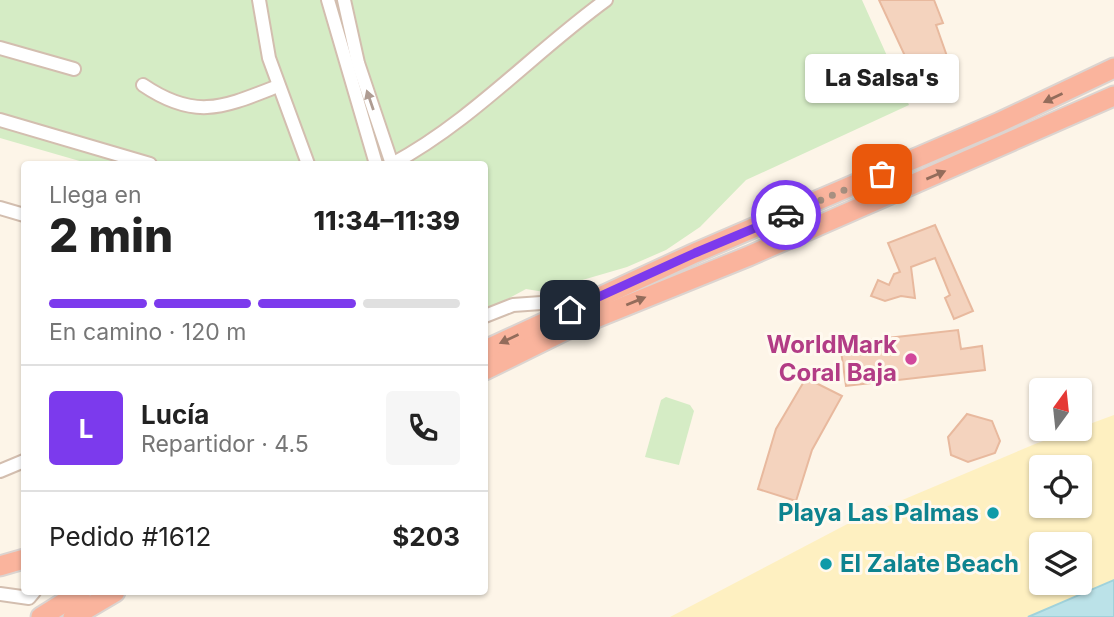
<!DOCTYPE html>
<html lang="es">
<head>
<meta charset="utf-8">
<style>
	body { margin:0; font-family:Inter,sans-serif; background:#f6f6f6; color:#222; height:100vh; display:flex; flex-direction:column; font-size:26px; white-space:nowrap }
	* { box-sizing:border-box; margin:0 }
	p { font-size:23px; color:#767676 }
	.icon { flex:none; width:38px; height:38px; fill:none; stroke:currentColor; stroke-width:2; stroke-linecap:round; stroke-linejoin:round }
	.map { position:relative; flex:1; overflow:hidden }
	.side { position:absolute; left:21px; top:161px; width:467px; height:434px; display:flex; flex-direction:column; background:#fff; border-radius:7px; box-shadow:0 2px 5px #0004 }
	.side>* { flex:none }
	.needle { width:46px; rotate:15deg }
	.buttons { position:absolute; left:1029px; top:378px; display:grid; gap:14px }
	.buttons a { display:grid; place-items:center; width:63px; height:63px; border-radius:7px; background:#fff; box-shadow:0 2px 5px #0004; font-size:35px }
	.pin { position:absolute; display:grid; place-items:center; width:60px; height:60px; color:#fff; margin:-30px; border-radius:14px; box-shadow:0 4px 10px #0006 }
	.courier { position:absolute; display:grid; place-items:center; width:70px; height:70px; margin:-35px; border:5px solid #7c3aed; border-radius:50%; background:#fff; color:#222; box-shadow:0 2px 9px #0007 }
	.bubble { position:absolute; height:49px; border-radius:7px; background:#fff; box-shadow:0 2px 5px #0004; font-size:23px; font-weight:800; line-height:49px; text-align:center }
	.overview em { font-style:normal; font-weight:800 }
	.overview div { display:flex; flex-direction:column-reverse }
	.overview { display:flex; align-items:center; justify-content:space-between; height:119px; padding:0 28px }
	h1 { font-size:46px; font-weight:800; line-height:52px }
	.bar { display:grid; grid-template-columns:repeat(4,1fr); gap:10px 7px; align-content:center; height:84px; padding:0 28px }
	.bar i { height:9px; border-radius:5px; background:#e0e0e0 }
	.bar .selected { background:#7c3aed }
	.bar p { grid-column:span 4 }
	.line { display:flex; align-items:center; gap:18px; padding:0 28px; border-top:2px solid #e0e0e0 }
	.line div { flex:1 }
	.round { display:grid; place-items:center; flex:none; width:74px; height:74px; border-radius:7px; background:#f6f6f6 }
	.map>svg:first-child { display:block }
	.green { fill:#d5ecc5 }
	.sand { fill:#fef0c1; fill-rule:evenodd }
	.water { fill:#bbe2e8; stroke:#a0d2db; stroke-width:2 }
	.building { fill:#f4d3be; stroke:#e8b99e; stroke-width:2 }
	.lines { fill:none; stroke-linecap:round; stroke-linejoin:round }
	.minor-casing { stroke:#d3beaf; stroke-width:16 }
	.highway-casing { stroke:#dcd4d0; stroke-width:23 }
	.minor { stroke:#fff; stroke-width:12 }
	.highway { stroke:#fab49d; stroke-width:19 }
	.oneway { fill:#936c5b }
	.oneway2 { fill:#af9c92 }
	.done { stroke:#a79081; stroke-width:7; stroke-dasharray:0 12.6 }
	.route { stroke:#7c3aed; stroke-width:9 }
	.hotel-dot { fill:#d1479c; stroke:#fff9ef; stroke-width:2.5 }
	.culture-dot { fill:#0f9aa8; stroke:#fff9ef; stroke-width:2.5 }
	.labels { text-anchor:middle; stroke-width:6; stroke-linejoin:round; paint-order:stroke }
	.hotel-label { font-size:24px; font-weight:bold; fill:#b23c85; stroke:#fff9ef; text-anchor:end }
	.culture-label { font-size:24px; font-weight:bold; fill:#0d838f; stroke:#fff9ef; text-anchor:end }
</style>
</head>
<body>
<div class="map">
<svg width="1114" height="617" viewBox="0 0 1114 617">
	<rect width="100%" height="100%" fill="#fdf5e8"/>
	<g class="green">
		<path d="M0,0h862l47,105 -163,75 -46,47 -34,23 -39,17 -48,14 -13,9 -16,3 -24,-4 -41,22v-147h-395l-90,-26z"/>
		<path d="M666,397l24,8 4,6 -15,54 -34,-8 16,-57z"/>
	</g>
	<path class="sand" d="M1114,415v165l-86,37h-358l185,-97 180,-76zM1041,467h39v39h-39zM1041,544h39v39h-39z"/>
	<path class="water" d="M1114,580v37h-86z"/>
	<g class="building">
		<path d="M879,0h55l9,23 -7,2 13,37 -14,6 3,6 -20,10z"/>
		<path d="M935,225l38,86 -19,8 -9,-21 5,-3 -15,-37 -24,9 4,31 -14,-2 -16,5 -14,-5 7,-16 11,5 5,-11 6,-2 -12,-29z"/>
		<path d="M958,330l3,19 21,-3 3,24 -139,16 -5,-35 11,-1v-8z"/>
		<path d="M806,378l36,18 -30,54 -16,51 -38,-12 18,-60z"/>
		<path d="M967,414l25,7 8,20 -5,12 -27,9 -17,-7 -3,-18z"/>
	</g>
	<g class="lines">
		<defs>
			<g id="minor">
				<path d="M259,0l10,58 39,106"/>
				<path d="M328,0l48,164"/>
				<path d="M344,0l14,63 34,101"/>
				<path d="M0,48l74,21"/>
				<path d="M143,85c53,36 81,22 135,1"/>
				<path d="M0,120l150,44"/>
				<path d="M392,164c80,-43 141,-111 214,-164"/>
				<path d="M0,208l24,7"/>
				<path d="M485,316l28,-11 71,-5"/>
				<path d="M0,471l24,-10"/>
				<path d="M0,594l29,4 5,-6"/>
			</g>
			<g id="highway">
				<path d="M485,350l210,-97 305,-131 114,-54"/>
				<path d="M485,370l81,-40 183,-74 365,-160"/>
				<path d="M0,566l24,-7"/>
				<path d="M41,617l40,-25"/>
				<path d="M73,617l42,-25"/>
			</g>
		</defs>
		<use href="#minor" class="minor-casing"/>
		<use href="#highway" class="highway-casing"/>
		<use href="#minor" class="minor"/>
		<use href="#highway" class="highway"/>
	</g>
	<defs><path id="oneway-solid" d="M-6-.8H1V-3.2L6.5 0L1 3.2V.8H-6Z" transform="scale(1.75)"/></defs>
	<g class="oneway">
		<use href="#oneway-solid" transform="translate(1053 98) rotate(155)"/>
		<use href="#oneway-solid" transform="translate(936 175) rotate(-23)"/>
		<use href="#oneway-solid" transform="translate(636 301) rotate(-22)"/>
		<use href="#oneway-solid" transform="translate(509 339) rotate(155)"/>
	</g>
	<use class="oneway2" href="#oneway-solid" transform="translate(370 100) rotate(-109)"/>
	<g class="lines">
		<path class="done" d="M786,215l96,-41"/>
		<path class="route" d="M570,310l125,-57 91,-38"/>
	</g>
	<circle class="hotel-dot" cx="911" cy="359" r="7"/>
	<g class="culture-dot">
		<circle cx="993" cy="513" r="7"/>
		<circle cx="826" cy="564" r="7"/>
	</g>
	<g class="labels">
		<g class="hotel-label">
			<text x="897" y="353">WorldMark<tspan x="897" dy="28">Coral Baja</tspan></text>
		</g>
		<g class="culture-label">
			<text x="979" y="521">Playa Las Palmas</text>
			<text x="840" y="572" text-anchor="start">El Zalate Beach</text>
		</g>
	</g>
</svg>
<div class="buttons">
<a><svg class="needle" viewBox="-14 -14 28 28"><path d="M0-13l5 13h-10z" fill="#e53935"/><path d="M0 13l5-13h-10z" fill="#767676"/></svg></a>
<a><svg class="icon" aria-label="locate" viewBox="0 0 24 24"><circle cx="12" cy="12" r="6"/><path d="M12 2v4M12 18v4M2 12h4M18 12h4"/></svg></a>
<a><svg class="icon" aria-label="layers" viewBox="0 0 24 24"><path d="M12 4l9 5-9 5-9-5zM3 14l9 5 9-5"/></svg></a>
</div>
<div class="pin" style="left:882px;top:174px;background:#ea580c"><svg class="icon" aria-label="bag" viewBox="0 0 24 24"><path d="M5 8h14l-1 12H6zM9 8a3 3 0 0 1 6 0"/></svg></div>
<div class="pin" style="left:570px;top:310px;background:#1f2937"><svg class="icon" aria-label="home" viewBox="0 0 24 24"><path d="M3 11l9-7 9 7M6 9v11h12V9"/></svg></div>
<div class="courier" style="left:786px;top:215px"><svg class="icon" aria-label="car" viewBox="0 0 24 24"><path d="M5 17H2v-5l4-1 3-4h7l3 4 3 1v5h-3M9 17h6M6 11h13"/><circle cx="7" cy="17" r="2"/><circle cx="17" cy="17" r="2"/></svg></div>
<div class="bubble" style="left:805px;top:54px;width:154px">La Salsa's</div>
<section class="side">
<div class="overview"><div><h1>2 min</h1><p>Llega en</p></div><em>11:34–11:39</em></div>
<div class="bar"><i class="selected"></i><i class="selected"></i><i class="selected"></i><i></i><p>En camino · 120 m</p></div>
<div class="line" style="height:126px"><b class="round" style="background:#7c3aed;color:#fff">L</b><div><b>Lucía</b><p>Repartidor · 4.5</p></div><a class="round"><svg class="icon" aria-label="phone" viewBox="0 0 24 24"><path d="M5 4h4l2 5-3 2q2 4 5 5l2-3 5 2v4C11 20 4 13 5 4z"/></svg></a></div>
<div class="line" style="height:91px"><div>Pedido #1612</div><b>$203</b></div>
</section>
</div>
</body>
</html>
